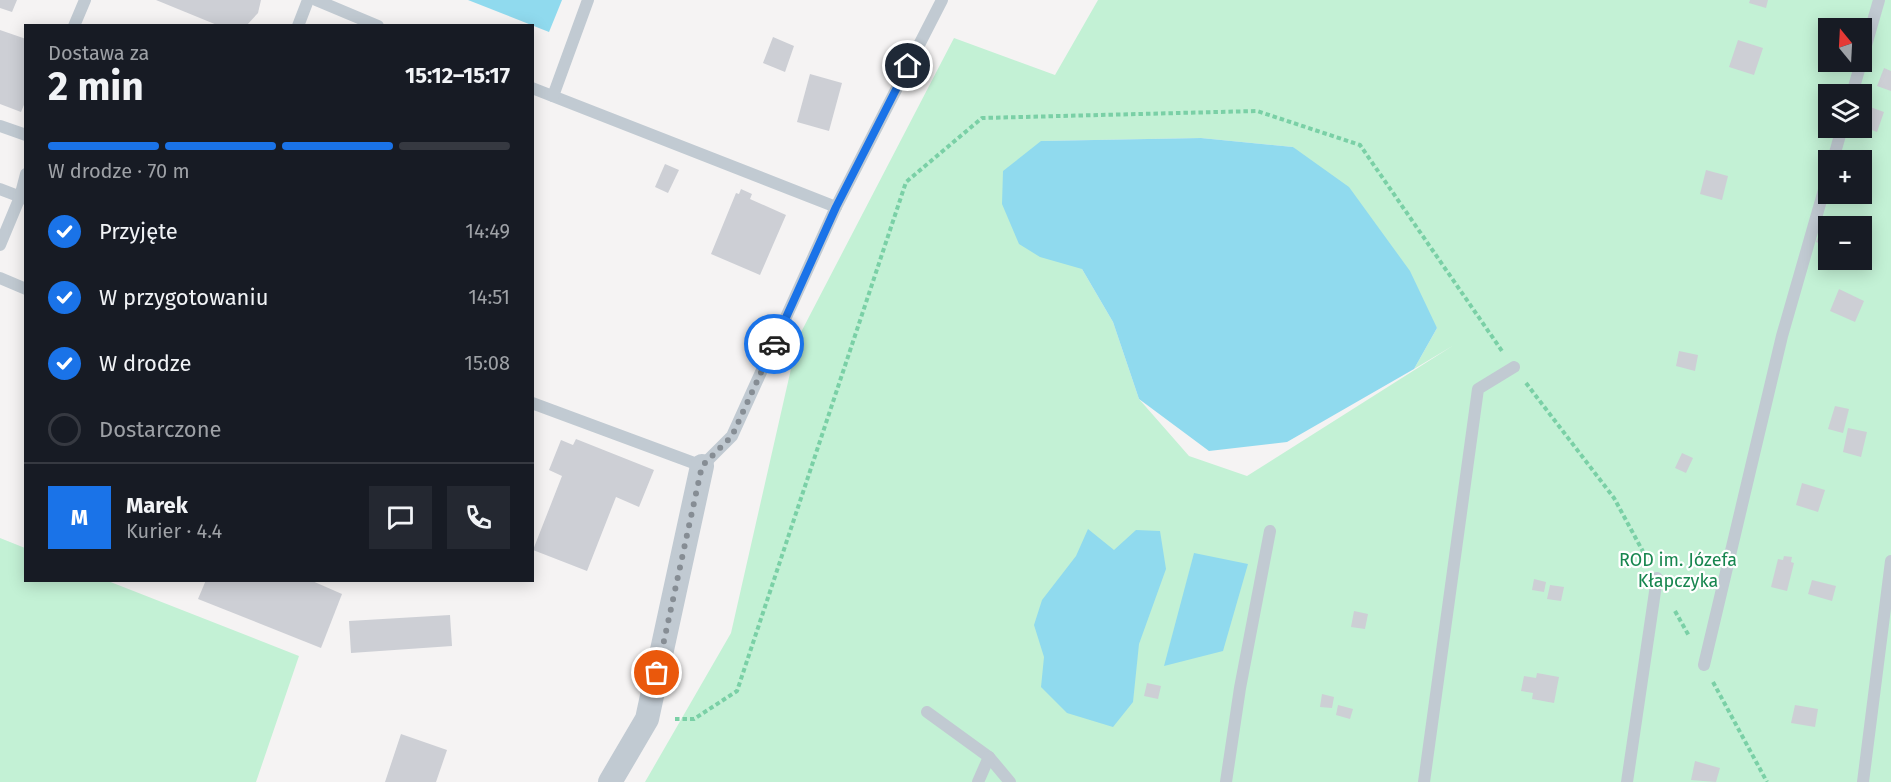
<!DOCTYPE html>
<html lang="pl">
<head>
<meta charset="utf-8">
<style>
	body { margin:0; font-family:"Fira Sans",sans-serif; background:#242831; color:#f1f3f6; height:100vh; display:flex; flex-direction:column; font-size:22px; white-space:nowrap }
	* { box-sizing:border-box; margin:0 }
	p { font-size:20px; color:#9ea1a6 }
	.icon { flex:none; width:33px; height:33px; fill:none; stroke:currentColor; stroke-width:2; stroke-linecap:round; stroke-linejoin:round }
	.map { position:relative; flex:1; overflow:hidden }
	.drawer { position:absolute; left:24px; top:24px; width:510px; height:558px; display:flex; flex-direction:column; background:#171b24; border-radius:0px; box-shadow:0 3px 15px #0003 }
	.drawer>* { flex:none }
	.needle { width:39px; rotate:342deg }
	.fabs { position:absolute; left:1818px; top:18px; display:grid; gap:12px }
	.fabs a { display:grid; place-items:center; width:54px; height:54px; border-radius:0px; background:#171b24; box-shadow:0 3px 15px #0003; font-size:30px }
	.pin { position:absolute; display:grid; place-items:center; width:51px; height:51px; color:#fff; margin:-26px; border:3px solid #fff; border-radius:50%; box-shadow:0 2px 6px #0007 }
	.courier { position:absolute; display:grid; place-items:center; width:60px; height:60px; margin:-30px; border:4px solid #1a73e8; border-radius:50%; background:#fff; color:#222; box-shadow:0 2px 8px #0007 }
	.summary em { font-style:normal; font-weight:700 }
	.summary div { display:flex; flex-direction:column-reverse }
	.summary { display:flex; align-items:center; justify-content:space-between; height:102px; padding:0 24px }
	h1 { font-size:39px; font-weight:700; line-height:45px }
	.bar { display:grid; grid-template-columns:repeat(4,1fr); gap:9px 6px; align-content:center; height:72px; padding:0 24px }
	.bar i { height:8px; border-radius:4px; background:#363941 }
	.bar .current { background:#1a73e8 }
	.bar p { grid-column:span 4 }
	.line { display:flex; align-items:center; gap:15px; padding:0 24px; border-top:2px solid #363941 }
	.line div { flex:1 }
	.round { display:grid; place-items:center; flex:none; width:63px; height:63px; border-radius:0px; background:#242831 }
	ol { padding:0 24px; list-style:none }
	li { display:flex; align-items:center; gap:18px; height:66px }
	li p { margin-inline-start:auto }
	li .icon { padding:6px; border-radius:50%; background:#1a73e8; color:#fff; stroke-width:4 }
	li:last-child { color:#9ea1a6 }
	li i { width:33px; height:33px; border:3px solid #363941; border-radius:50% }
	.map>svg:first-child { display:block }
	.green { fill:#c3f1d5; fill-rule:evenodd }
	.water { fill:#90daee }
	.building { fill:#cdcfd5 }
	.lines { fill:none; stroke-linecap:round; stroke-linejoin:round }
	.path { stroke:#7ad0a6; stroke-width:4; stroke-dasharray:4.5 3; stroke-linecap:butt }
	.service { stroke:#c1cad2; stroke-width:12 }
	.minor { stroke:#c1cad2; stroke-width:24 }
	.done { stroke:#868d94; stroke-width:6; stroke-dasharray:0 10.8 }
	.route { stroke:#1a73e8; stroke-width:8 }
	.labels { text-anchor:middle; stroke-width:4.5; stroke-linejoin:round; paint-order:stroke }
	.park-label { font-size:18px; fill:#17864f; stroke:#fff }
</style>
</head>
<body>
<div class="map">
<svg width="1891" height="782" viewBox="0 0 1891 782">
	<rect width="100%" height="100%" fill="#f5f3f3"/>
	<g class="green">
		<path d="M1098,0h793v782h-1246l86,-149 67,-295 156,-300 101,37zM1828,28h34v34h-34zM1828,94h34v34h-34zM1201,138l92,9 144,181 -23,41 40,-24 -207,131 -58,-20 -50,-57 -26,-77 -31,-53 -41,-128zM1828,160h34v34h-34zM1828,226h34v34h-34z"/>
		<path d="M0,538l25,10 1,32 82,1 191,75 -43,126h-256z"/>
	</g>
	<g class="water">
		<path d="M468,0h94l-13,32z"/>
		<path d="M1201,138l92,9 56,40 61,84 27,57 -23,41 -127,73 -78,9 -70,-52 -26,-77 -31,-53 -42,-12 -21,-13 -17,-40 1,-33 38,-30z"/>
		<path d="M1088,529l26,21 22,-20 24,1 6,38 -27,75 -6,58 -20,25 -46,-14 -26,-26 3,-30 -10,-32 8,-25 34,-44z"/>
		<path d="M1194,553l54,11 -25,87 -59,15z"/>
	</g>
	<g class="building">
		<path d="M0,0h17l-5,12 -12,-4z"/>
		<path d="M156,0h105l-3,13 -12,13 -29,-1z"/>
		<path d="M1750,0h18l-2,8 -17,-5z"/>
		<path d="M0,30l26,9v61l-5,12 -21,-8z"/>
		<path d="M773,37l21,9 -9,26 -22,-9z"/>
		<path d="M1738,40l25,8 -9,27 -25,-8z"/>
		<path d="M1884,68l7,3v20l-14,-5z"/>
		<path d="M810,74l32,9 -13,48 -32,-9z"/>
		<path d="M1862,104l22,8 -7,20 -15,-6z"/>
		<path d="M665,164l14,6 -11,23 -13,-6z"/>
		<path d="M1706,170l22,6 -6,24 -22,-6z"/>
		<path d="M741,189l11,5 -2,5 36,16 -26,60 -49,-21 25,-61 3,1z"/>
		<path d="M1823,226l5,2v19l-12,-5z"/>
		<path d="M1839,289l25,12 -9,21 -25,-11z"/>
		<path d="M1679,351l19,4 -3,16 -19,-5z"/>
		<path d="M1835,406l14,3 -6,24 -15,-4z"/>
		<path d="M1848,428l19,4 -6,25 -18,-5z"/>
		<path d="M576,439l78,31 -15,37 -23,-10 -29,74 -54,-21 29,-74 -13,-6 12,-30 12,5z"/>
		<path d="M1682,453l11,5 -7,15 -11,-5z"/>
		<path d="M1802,483l23,7 -7,22 -22,-7z"/>
		<path d="M1784,556l8,1 -1,5 3,1 -7,28 -16,-4 7,-28 5,1z"/>
		<path d="M1534,579l12,3 -2,10 -12,-2z"/>
		<path d="M206,580h104l32,14 -21,54 -123,-49z"/>
		<path d="M1812,580l24,6 -4,15 -24,-7z"/>
		<path d="M1550,585l14,2 -3,14 -14,-2z"/>
		<path d="M1354,611l14,3 -3,15 -14,-2z"/>
		<path d="M450,615l2,31 -101,7 -2,-32z"/>
		<path d="M1537,673l22,4 -5,26 -22,-4 1,-6 -12,-2 3,-15 12,2z"/>
		<path d="M1147,683l14,3 -3,13 -14,-3z"/>
		<path d="M1322,694l12,3 -2,11 -12,-1z"/>
		<path d="M1338,705l15,4 -3,10 -14,-4z"/>
		<path d="M1795,705l23,4 -3,18 -24,-4z"/>
		<path d="M401,734l46,16 -11,32h-51z"/>
		<path d="M1695,761l25,7 -4,14 -25,-2z"/>
	</g>
	<g class="lines">
		<g class="path">
			<path d="M1526,383l88,115 33,61"/>
			<path d="M1675,611l14,25"/>
			<path d="M1713,682l54,100"/>
			<path d="M675,719h19l43,-28 169,-509 76,-64 275,-7 103,34 142,206"/>
		</g>
		<g class="service">
			<path d="M316,0l62,26"/>
			<path d="M74,26l11,-26"/>
			<path d="M298,26l10,-26"/>
			<path d="M532,88l304,119"/>
			<path d="M1852,94l27,-94"/>
			<path d="M553,96l35,-96"/>
			<path d="M0,126l26,9"/>
			<path d="M1833,160l9,-32"/>
			<path d="M0,189l26,10"/>
			<path d="M0,245l20,-48 6,-23"/>
			<path d="M0,278l26,11"/>
			<path d="M532,403l170,63 30,-30 104,-229 106,-207"/>
			<path d="M1704,665l78,-329 46,-160"/>
			<path d="M927,712l62,45 21,25"/>
			<path d="M978,782l11,-25"/>
			<path d="M1226,782l14,-94 30,-157"/>
			<path d="M1424,782l54,-393 36,-22"/>
			<path d="M1627,782l30,-204"/>
			<path d="M1863,782l28,-221"/>
		</g>
		<path class="minor" d="M610,782l37,-63 55,-253"/>
	</g>
	<g class="lines">
		<path class="done" d="M657,673l45,-207 30,-30 42,-92"/>
		<path class="route" d="M774,344l62,-137 72,-141"/>
	</g>
	<g class="labels">
		<g class="park-label">
			<text x="1678" y="566">ROD im. Józefa<tspan x="1678" dy="21">Kłapczyka</tspan></text>
		</g>
	</g>
</svg>
<div class="fabs">
<a><svg class="needle" viewBox="-14 -14 28 28"><path d="M0-13l5 13h-10z" fill="#e53935"/><path d="M0 13l5-13h-10z" fill="#9ea1a6"/></svg></a>
<a><svg class="icon" aria-label="layers" viewBox="0 0 24 24"><path d="M12 4l9 5-9 5-9-5zM3 14l9 5 9-5"/></svg></a>
<a>+</a>
<a>−</a>
</div>
<div class="pin" style="left:657px;top:673px;background:#ea580c"><svg class="icon" aria-label="bag" viewBox="0 0 24 24"><path d="M5 8h14l-1 12H6zM9 8a3 3 0 0 1 6 0"/></svg></div>
<div class="pin" style="left:908px;top:66px;background:#1f2937"><svg class="icon" aria-label="home" viewBox="0 0 24 24"><path d="M3 11l9-7 9 7M6 9v11h12V9"/></svg></div>
<div class="courier" style="left:774px;top:344px"><svg class="icon" aria-label="car" viewBox="0 0 24 24"><path d="M5 17H2v-5l4-1 3-4h7l3 4 3 1v5h-3M9 17h6M6 11h13"/><circle cx="7" cy="17" r="2"/><circle cx="17" cy="17" r="2"/></svg></div>
<section class="drawer">
<div class="summary"><div><h1>2 min</h1><p>Dostawa za</p></div><em>15:12–15:17</em></div>
<div class="bar"><i class="current"></i><i class="current"></i><i class="current"></i><i></i><p>W drodze · 70 m</p></div>
<ol>
<li><svg class="icon" aria-label="check" viewBox="0 0 24 24"><path d="M5 12l5 5 9-10"/></svg>Przyjęte<p>14:49</p></li>
<li><svg class="icon" aria-label="check" viewBox="0 0 24 24"><path d="M5 12l5 5 9-10"/></svg>W przygotowaniu<p>14:51</p></li>
<li><svg class="icon" aria-label="check" viewBox="0 0 24 24"><path d="M5 12l5 5 9-10"/></svg>W drodze<p>15:08</p></li>
<li><i></i>Dostarczone</li>
</ol>
<div class="line" style="height:108px"><b class="round" style="background:#1a73e8;color:#fff">M</b><div><b>Marek</b><p>Kurier · 4.4</p></div><a class="round"><svg class="icon" aria-label="chat" viewBox="0 0 24 24"><path d="M4 5h16v11H9l-5 4z"/></svg></a><a class="round"><svg class="icon" aria-label="phone" viewBox="0 0 24 24"><path d="M5 4h4l2 5-3 2q2 4 5 5l2-3 5 2v4C11 20 4 13 5 4z"/></svg></a></div>
</section>
</div>
</body>
</html>
